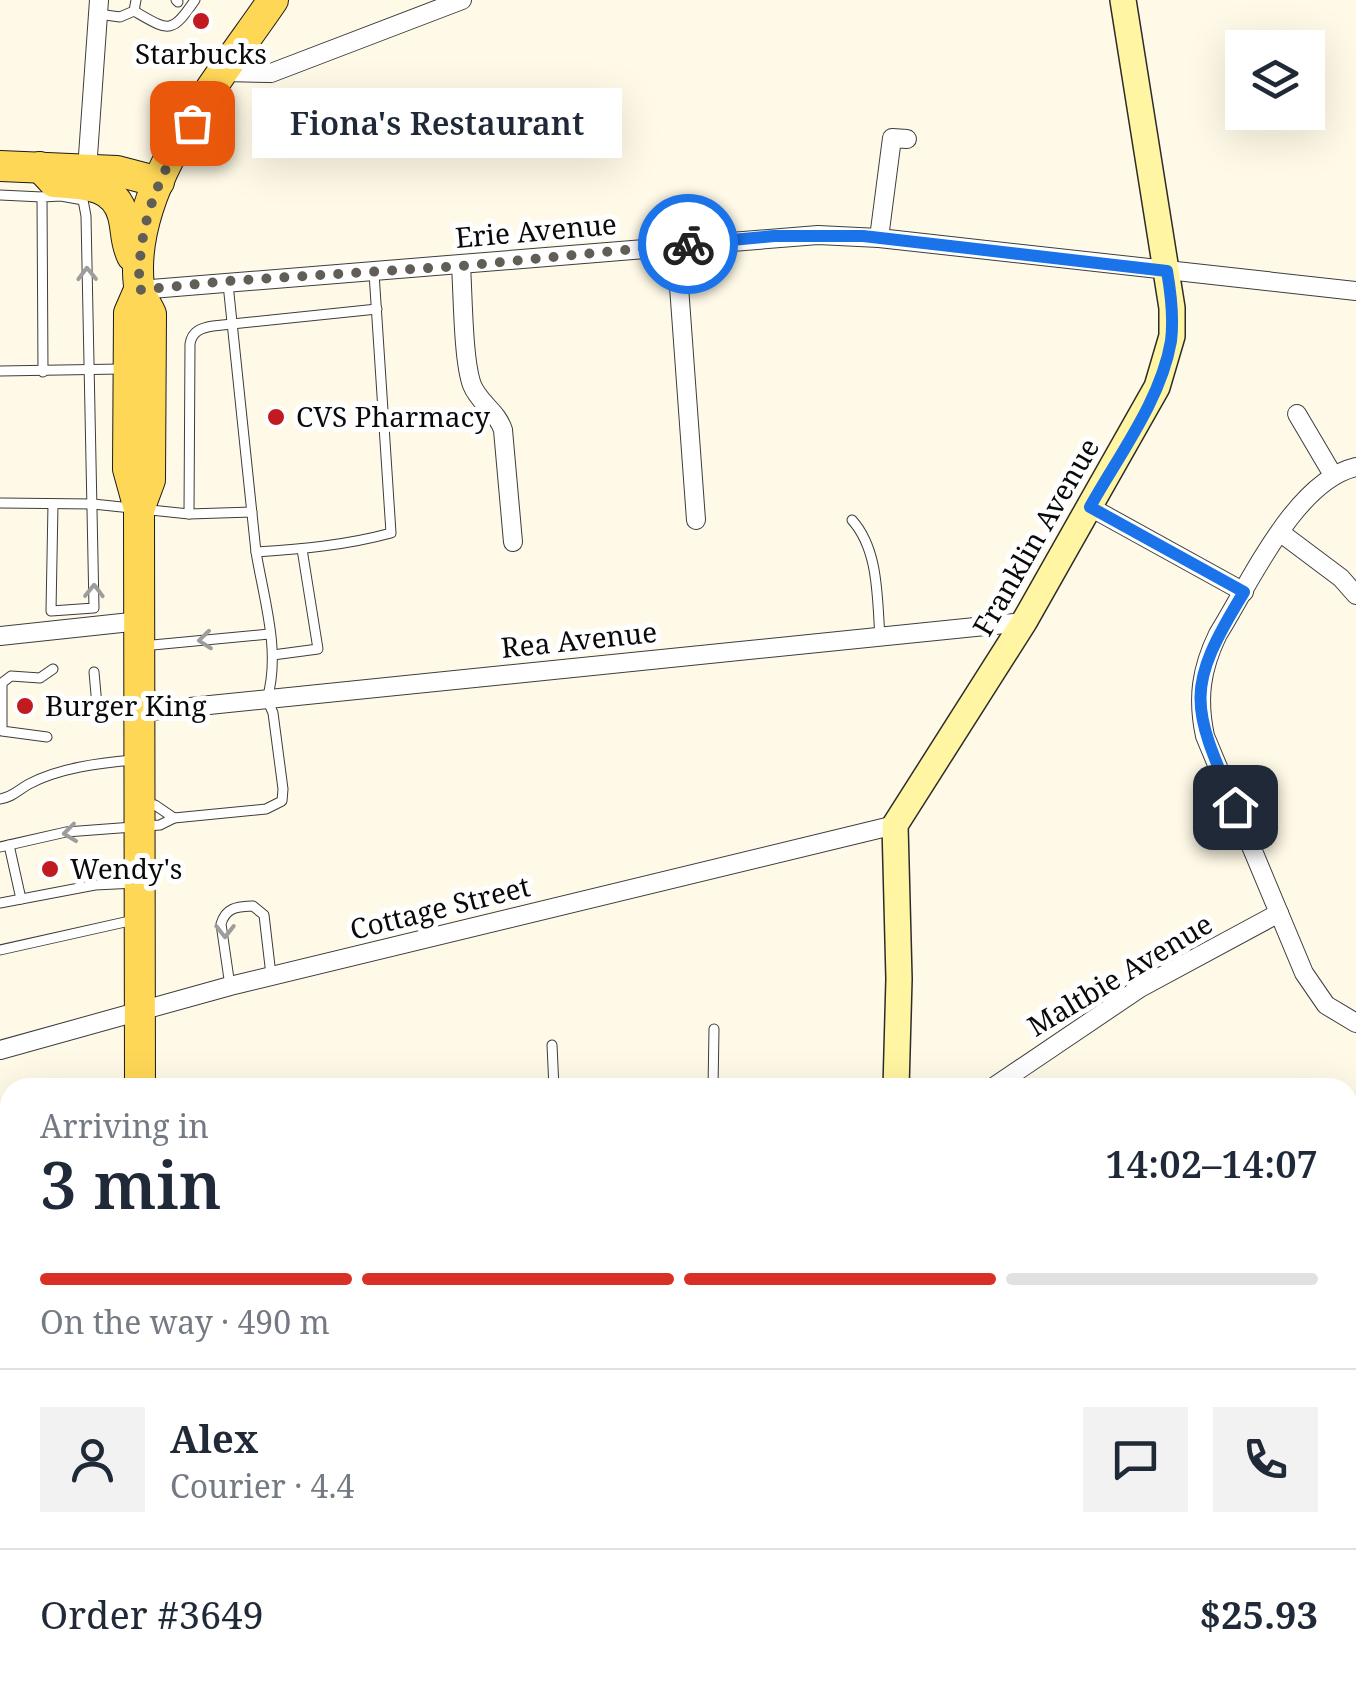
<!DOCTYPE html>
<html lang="en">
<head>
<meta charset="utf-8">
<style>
	body { margin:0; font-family:"Noto Serif",serif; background:#f2f2f3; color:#1f2937; height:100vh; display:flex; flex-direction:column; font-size:38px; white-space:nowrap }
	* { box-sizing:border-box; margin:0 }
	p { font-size:32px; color:#747a83 }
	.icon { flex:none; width:55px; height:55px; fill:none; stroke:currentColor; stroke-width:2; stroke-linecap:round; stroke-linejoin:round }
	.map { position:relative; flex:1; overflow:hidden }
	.panel { position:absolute; left:0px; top:1078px; width:1358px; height:622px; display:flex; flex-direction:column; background:#fff; border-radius:30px 30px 0 0; box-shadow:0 10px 40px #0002 }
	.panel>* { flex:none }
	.controls { position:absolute; left:1225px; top:30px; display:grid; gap:20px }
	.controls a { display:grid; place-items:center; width:100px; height:100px; border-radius:0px; background:#fff; box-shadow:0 10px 40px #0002; font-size:50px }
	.pin { position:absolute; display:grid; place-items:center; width:85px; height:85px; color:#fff; margin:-42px; border-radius:20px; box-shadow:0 5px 15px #0006 }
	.courier { position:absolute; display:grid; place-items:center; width:100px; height:100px; margin:-50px; border:8px solid #1a73e8; border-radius:50%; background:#fff; color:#222; box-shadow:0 2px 12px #0007 }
	.bubble { position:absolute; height:70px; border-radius:0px; background:#fff; box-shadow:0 10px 40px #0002; font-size:32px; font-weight:600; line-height:70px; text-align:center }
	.summary em { font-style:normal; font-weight:600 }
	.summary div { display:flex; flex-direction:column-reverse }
	.summary { display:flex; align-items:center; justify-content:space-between; height:170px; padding:0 40px }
	h1 { font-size:65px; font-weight:600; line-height:75px }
	.bar { display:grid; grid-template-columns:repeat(4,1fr); gap:15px 10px; align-content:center; height:120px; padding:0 40px }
	.bar i { height:12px; border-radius:8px; background:#e0e1e3 }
	.bar .selected { background:#d93025 }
	.bar p { grid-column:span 4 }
	.line { display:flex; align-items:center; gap:25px; padding:0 40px; border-top:2px solid #e0e1e3 }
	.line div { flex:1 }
	.round { display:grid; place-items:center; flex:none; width:105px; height:105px; border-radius:0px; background:#f2f2f3 }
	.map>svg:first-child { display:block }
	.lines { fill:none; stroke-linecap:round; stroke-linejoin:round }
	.lane-casing { stroke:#3d3d3d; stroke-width:11 }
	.street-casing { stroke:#3d3d3d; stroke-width:20 }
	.secondary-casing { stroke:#2c2c2c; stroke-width:28 }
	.primary-casing { stroke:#1b1b1b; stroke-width:32 }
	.lane { stroke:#fff; stroke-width:9 }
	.street { stroke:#fff; stroke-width:18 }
	.secondary { stroke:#fff5a2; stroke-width:25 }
	.primary { stroke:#ffd757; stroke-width:30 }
	.oneway { stroke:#9d9d9d }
	.done { stroke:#605e57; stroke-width:10; stroke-dasharray:0 18 }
	.route { stroke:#1a73e8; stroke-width:12 }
	.poi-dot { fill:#c11b21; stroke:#fff; stroke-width:4 }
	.labels { text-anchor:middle; stroke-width:10; stroke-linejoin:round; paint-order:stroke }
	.poi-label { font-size:28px; fill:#0a0a0a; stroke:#fff; text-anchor:start }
	.street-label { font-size:28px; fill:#0a0a0a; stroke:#fff }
</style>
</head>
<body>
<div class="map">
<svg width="1356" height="1698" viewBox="0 0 1356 1698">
	<rect width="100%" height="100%" fill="#fffae7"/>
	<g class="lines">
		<defs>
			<g id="lane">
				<path d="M176,0l2,2"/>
				<path d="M134,11c35,20 37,24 61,-11"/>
				<path d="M98,14l22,3 14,-6 2,-11"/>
				<path d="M0,195l42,2"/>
				<path d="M228,284l28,268c47,-3 91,-7 135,-19l-17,-260"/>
				<path d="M0,371l121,-2"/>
				<path d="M43,372l-1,-175 19,-1 22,4 3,16 8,392 -43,3 2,-107"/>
				<path d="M0,503l93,1 96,10 63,-2"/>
				<path d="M189,514l1,-170c2,-13 11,-16 23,-18l164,-17"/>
				<path d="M852,520c27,30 25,78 28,117"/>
				<path d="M142,646l127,-12"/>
				<path d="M273,655l45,-6 -16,-100"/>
				<path d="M94,672l4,45"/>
				<path d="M47,737l-45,-6v-48l9,-7 29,2 13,-9"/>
				<path d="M0,799c13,-2 18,-9 29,-15 30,-16 70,-21 104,-24"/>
				<path d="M174,818l92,-9 16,-8 1,-12 -10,-76 -6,-14c14,-47 -3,-99 -11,-147"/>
				<path d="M9,845l12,54"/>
				<path d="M0,847l66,-15 94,-7 14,-7 -19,-13 -12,-1"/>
				<path d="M0,903l95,-18 41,-2"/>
				<path d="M0,950l134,-30"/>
				<path d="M230,986l-9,-62c5,-17 16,-17 32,-18l11,9 7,60"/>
				<path d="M552,1045l2,43"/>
				<path d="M713,1088l1,-59"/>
			</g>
			<g id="street">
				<path d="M224,72l47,1 191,-73"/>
				<path d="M87,170l12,-170"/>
				<path d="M879,238l13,-100 15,1"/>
				<path d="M676,245l20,275"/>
				<path d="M461,266c2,29 2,95 11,119 7,18 25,26 31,45l10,112"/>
				<path d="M139,290l679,-55 61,3 477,53"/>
				<path d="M1297,414l36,61"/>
				<path d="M1356,467c-61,14 -106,116 -138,167 -17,35 -21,64 -13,102l99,237 22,32 30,18"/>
				<path d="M1090,507l154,85"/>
				<path d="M1281,533l60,45 15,17"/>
				<path d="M0,636l140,-15"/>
				<path d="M141,712l883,-90"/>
				<path d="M0,1050l230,-64 665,-161"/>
				<path d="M992,1088l148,-100 139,-75"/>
				<path d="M0,1448h10"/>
				<path d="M0,1636h10"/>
			</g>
			<g id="secondary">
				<path d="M896,1088l3,-109 -4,-154 129,-203 133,-235 15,-51v-28l-49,-308"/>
				<path d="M891,1698v-8"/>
			</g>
			<g id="primary">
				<path d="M0,166l117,5 42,11"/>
				<path d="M40,167l14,15c28,2 61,1 69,34 4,15 2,26 9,40"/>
				<path d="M139,290l-10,23 -1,156 11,40 1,579"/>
				<path d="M140,507l10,-27 1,-166c-4,-9 -11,-18 -12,-28 -12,-99 81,-208 134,-286"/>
				<path d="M0,1229l10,7"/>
				<path d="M130,1698v-8"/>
			</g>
		</defs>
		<use href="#lane" class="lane-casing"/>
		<use href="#street" class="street-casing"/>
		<use href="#secondary" class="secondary-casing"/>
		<use href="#primary" class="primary-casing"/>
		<use href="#lane" class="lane"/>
		<use href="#street" class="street"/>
		<use href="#secondary" class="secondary"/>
		<use href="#primary" class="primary"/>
	</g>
	<defs><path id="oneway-chevron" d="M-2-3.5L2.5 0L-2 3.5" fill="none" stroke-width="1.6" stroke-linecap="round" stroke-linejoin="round" transform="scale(2.5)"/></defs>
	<g class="oneway">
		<use href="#oneway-chevron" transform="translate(87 274) rotate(-91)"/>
		<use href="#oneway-chevron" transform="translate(94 591) rotate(-89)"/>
		<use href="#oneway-chevron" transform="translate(205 640) rotate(174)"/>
		<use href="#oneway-chevron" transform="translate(70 833) rotate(173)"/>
		<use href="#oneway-chevron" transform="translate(225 931) rotate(90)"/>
	</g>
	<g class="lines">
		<path class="done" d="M192,123c-35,56 -54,100 -53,167l89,-9 233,-15 227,-22"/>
		<path class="route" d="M688,244l86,-8h89l304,35c4,23 7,46 4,70 -10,59 -52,114 -81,166l154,85c-60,98 -53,112 -9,215"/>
	</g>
	<g class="poi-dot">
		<circle cx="201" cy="21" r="10"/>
		<circle cx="276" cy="417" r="10"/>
		<circle cx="25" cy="706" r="10"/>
		<circle cx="50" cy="869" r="10"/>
	</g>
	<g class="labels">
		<g class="poi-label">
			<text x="201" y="64" text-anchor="middle">Starbucks</text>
			<text x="296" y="427">CVS Pharmacy</text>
			<text x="45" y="716">Burger King</text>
			<text x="70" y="879">Wendy's</text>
		</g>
		<g class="street-label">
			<text transform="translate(536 231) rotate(-5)" y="10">Erie Avenue</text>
			<text transform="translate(1036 537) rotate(-60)" y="10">Franklin Avenue</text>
			<text transform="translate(579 640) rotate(-6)" y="10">Rea Avenue</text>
			<text transform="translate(440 908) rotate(-14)" y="10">Cottage Street</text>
			<text transform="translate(1120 975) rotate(-31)" y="10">Maltbie Avenue</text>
		</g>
	</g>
</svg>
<div class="controls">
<a><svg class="icon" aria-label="layers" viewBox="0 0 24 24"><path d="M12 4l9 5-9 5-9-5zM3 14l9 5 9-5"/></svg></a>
</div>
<div class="pin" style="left:192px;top:123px;background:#ea580c"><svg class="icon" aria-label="bag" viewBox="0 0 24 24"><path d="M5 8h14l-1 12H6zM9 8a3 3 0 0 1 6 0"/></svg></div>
<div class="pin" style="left:1235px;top:807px;background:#1f2937"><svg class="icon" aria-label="home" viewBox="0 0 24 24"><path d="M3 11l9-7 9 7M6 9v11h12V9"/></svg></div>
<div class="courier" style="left:688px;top:244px"><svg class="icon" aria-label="bike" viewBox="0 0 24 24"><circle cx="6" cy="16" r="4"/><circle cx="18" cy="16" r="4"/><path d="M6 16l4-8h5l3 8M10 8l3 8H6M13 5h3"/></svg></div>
<div class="bubble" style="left:252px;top:88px;width:370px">Fiona's Restaurant</div>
<section class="panel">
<div class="summary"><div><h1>3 min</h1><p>Arriving in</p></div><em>14:02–14:07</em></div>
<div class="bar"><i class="selected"></i><i class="selected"></i><i class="selected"></i><i></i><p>On the way · 490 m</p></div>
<div class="line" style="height:180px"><a class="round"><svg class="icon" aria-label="person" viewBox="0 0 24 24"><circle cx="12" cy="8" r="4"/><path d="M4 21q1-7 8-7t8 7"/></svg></a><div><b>Alex</b><p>Courier · 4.4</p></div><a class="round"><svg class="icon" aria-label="chat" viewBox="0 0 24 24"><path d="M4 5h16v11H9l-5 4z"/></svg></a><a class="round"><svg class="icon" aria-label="phone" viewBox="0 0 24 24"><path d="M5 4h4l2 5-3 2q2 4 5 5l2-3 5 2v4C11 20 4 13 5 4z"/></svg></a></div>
<div class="line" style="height:130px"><div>Order #3649</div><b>$25.93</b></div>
</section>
</div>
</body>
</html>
